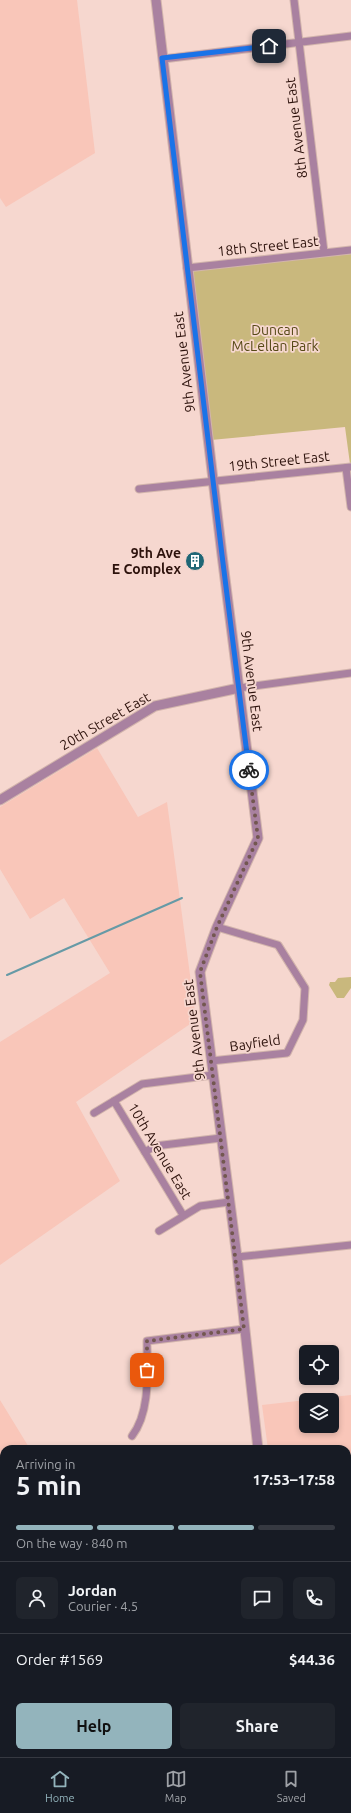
<!DOCTYPE html>
<html lang="en">
<head>
<meta charset="utf-8">
<style>
	body { margin:0; font-family:Ubuntu,sans-serif; background:#20242c; color:#f1f3f6; height:100vh; display:flex; flex-direction:column; font-size:15px; white-space:nowrap }
	* { box-sizing:border-box; margin:0 }
	p { font-size:13px; color:#9ea1a6 }
	.icon { flex:none; width:22px; height:22px; fill:none; stroke:currentColor; stroke-width:2; stroke-linecap:round; stroke-linejoin:round }
	.map { position:relative; flex:1; overflow:hidden }
	.side { position:absolute; left:0px; top:1445px; width:351px; height:312px; display:flex; flex-direction:column; background:#171b24; border-radius:12px 12px 0 0; box-shadow:0 2px 6px #0003 }
	.side>* { flex:none }
	.tools { position:absolute; left:299px; top:1345px; display:grid; gap:8px }
	.tools a { display:grid; place-items:center; width:40px; height:40px; border-radius:6px; background:#171b24; box-shadow:0 2px 6px #0003; font-size:20px }
	.pin { position:absolute; display:grid; place-items:center; width:34px; height:34px; color:#fff; margin:-17px; border-radius:8px; box-shadow:0 2px 6px #0006 }
	.courier { position:absolute; display:grid; place-items:center; width:40px; height:40px; margin:-20px; border:3px solid #1a73e8; border-radius:50%; background:#fff; color:#222; box-shadow:0 1px 5px #0007 }
	.headline em { font-style:normal; font-weight:700 }
	.headline div { display:flex; flex-direction:column-reverse }
	.headline { display:flex; align-items:center; justify-content:space-between; height:68px; padding:0 16px }
	h1 { font-size:26px; font-weight:700; line-height:30px }
	.bar { display:grid; grid-template-columns:repeat(4,1fr); gap:6px 4px; align-content:center; height:48px; padding:0 16px }
	.bar i { height:5px; border-radius:3px; background:#363941 }
	.bar .active { background:#93b4bc }
	.bar p { grid-column:span 4 }
	.line { display:flex; align-items:center; gap:10px; padding:0 16px; border-top:1px solid #363941 }
	.line div { flex:1 }
	.round { display:grid; place-items:center; flex:none; width:42px; height:42px; border-radius:6px; background:#20242c }
	.action { display:flex; gap:8px; margin-top:auto; padding:8px 16px }
	.action a { flex:1; height:46px; border-radius:6px; background:#93b4bc; color:#111; font-size:16px; font-weight:700; line-height:46px; text-align:center }
	.action a+a { background:#20242c; color:#f1f3f6 }
	.tabs { display:flex; justify-content:space-around; align-items:center; height:56px; border-top:1px solid #363941; background:#171b24; font-size:11px; color:#9ea1a6 }
	.tabs a { display:grid; justify-items:center; gap:2px }
	.tabs .active { color:#93b4bc }
	.map>svg:first-child { display:block }
	.built { fill:#f9c6b9; fill-rule:evenodd }
	.green { fill:#c9b87d }
	.lines { fill:none; stroke-linecap:round; stroke-linejoin:round }
	.stream { stroke:#669aa6; stroke-width:2 }
	.minor-casing { stroke:#d2b4ac; stroke-width:9 }
	.tertiary-casing { stroke:#d2b4ac; stroke-width:11 }
	.minor { stroke:#a981a0; stroke-width:7 }
	.tertiary { stroke:#a981a0; stroke-width:9 }
	.done { stroke:#735750; stroke-width:4; stroke-dasharray:0 7.2 }
	.route { stroke:#1a73e8; stroke-width:5 }
	.labels { text-anchor:middle; stroke-width:3.5; stroke-linejoin:round; paint-order:stroke }
	.street-label { font-size:14px; fill:#2d120c; stroke:#f6d7cf }
	.park-label { font-size:14px; fill:#564916; stroke:#f6d7cf }
	.poi-label { font-size:14px; font-weight:bold; fill:#2d120c; stroke:#f6d7cf; text-anchor:end }
</style>
</head>
<body>
<div class="map">
<svg width="351" height="1757" viewBox="0 0 351 1757">
	<rect width="100%" height="100%" fill="#f6d7cf"/>
	<g class="built">
		<path d="M0,0h77l18,153 -89,54 -6,-9z"/>
		<path d="M97,748l41,69 29,-15 29,218 -120,82 44,79 -120,84v-223l110,-69 -46,-75 -34,21 -30,-50v-62z"/>
		<path d="M351,1395v137l-4,1v-84h-79l-6,-44zM306,1400h26v26h-26z"/>
		<path d="M0,1400l30,49h-26v56l-4,2z"/>
	</g>
	<g class="green">
		<path d="M351,254v210h-1l-5,-37 -134,13 -21,-170z"/>
		<path d="M351,977v11l-7,10h-7l-8,-13 1,-3h5l3,-4z"/>
	</g>
	<g class="lines">
		<g class="stream">
			<path d="M7,975l175,-77"/>
			<path d="M0,1744l4,1"/>
			<path d="M41,1753l9,4"/>
		</g>
		<defs>
			<g id="minor">
				<path d="M294,0l30,252"/>
				<path d="M163,59l188,-23"/>
				<path d="M187,268l164,-18"/>
				<path d="M346,468l5,39"/>
				<path d="M139,489l212,-22"/>
				<path d="M239,688l112,-15"/>
				<path d="M211,1061l76,-8 16,-33 2,-32 -27,-43 -61,-18"/>
				<path d="M114,1101l69,114"/>
				<path d="M94,1113l48,-29 71,-9"/>
				<path d="M145,1152l10,-6 66,-8"/>
				<path d="M159,1231l41,-25 29,-4"/>
				<path d="M237,1257l114,-12"/>
				<path d="M132,1436c19,-25 15,-65 15,-95l97,-12"/>
				<path d="M347,1544l4,31"/>
				<path d="M347,1678h4"/>
			</g>
			<g id="tertiary">
				<path d="M156,0l66,555 36,283 -41,89 -17,45 37,285 21,192"/>
				<path d="M0,800l155,-94 84,-18"/>
				<path d="M292,1753v4"/>
			</g>
		</defs>
		<use href="#minor" class="minor-casing"/>
		<use href="#tertiary" class="tertiary-casing"/>
		<use href="#minor" class="minor"/>
		<use href="#tertiary" class="tertiary"/>
	</g>
	<g class="lines">
		<path class="done" d="M147,1370v-29l97,-12 -44,-357 17,-45 41,-89 -9,-68"/>
		<path class="route" d="M249,770l-27,-215 -60,-497 107,-12"/>
	</g>
	<defs>
		<symbol id="building-disc" viewBox="-11 -11 22 22"><circle r="9.5" fill="#206776" stroke="#f6d7cf"/><path d="M-4-6H4V6H1V3H-1V6H-4ZM-2.5-4.3h1.7v1.8h-1.7ZM.8-4.3h1.7v1.8H.8ZM-2.5-1h1.7V.8h-1.7ZM.8-1h1.7V.8H.8Z" fill="#fff"/></symbol>
	</defs>
	<g fill-rule="evenodd">
		<use href="#building-disc" x="184" y="550" width="22" height="22"/>
	</g>
	<g class="labels">
		<g class="street-label">
			<text transform="translate(296 128) rotate(-97)" y="5">8th Avenue East</text>
			<text transform="translate(268 246) rotate(-6)" y="5">18th Street East</text>
			<text transform="translate(184 362) rotate(-97)" y="5">9th Avenue East</text>
			<text transform="translate(279 461) rotate(-6)" y="5">19th Street East</text>
			<text transform="translate(252 681) rotate(83)" y="5">9th Avenue East</text>
			<text transform="translate(105 721) rotate(-30)" y="5">20th Street East</text>
			<text transform="translate(194 1030) rotate(-97)" y="5">9th Avenue East</text>
			<text transform="translate(255 1043) rotate(-8)" y="5">Bayfield</text>
			<text transform="translate(160 1151) rotate(59)" y="5">10th Avenue East</text>
		</g>
		<g class="park-label">
			<text x="275" y="335">Duncan<tspan x="275" dy="16">McLellan Park</tspan></text>
		</g>
		<g class="poi-label">
			<text x="181" y="558">9th Ave<tspan x="181" dy="16">E Complex</tspan></text>
		</g>
	</g>
</svg>
<div class="tools">
<a><svg class="icon" aria-label="locate" viewBox="0 0 24 24"><circle cx="12" cy="12" r="6"/><path d="M12 2v4M12 18v4M2 12h4M18 12h4"/></svg></a>
<a><svg class="icon" aria-label="layers" viewBox="0 0 24 24"><path d="M12 4l9 5-9 5-9-5zM3 14l9 5 9-5"/></svg></a>
</div>
<div class="pin" style="left:147px;top:1370px;background:#ea580c"><svg class="icon" aria-label="bag" viewBox="0 0 24 24"><path d="M5 8h14l-1 12H6zM9 8a3 3 0 0 1 6 0"/></svg></div>
<div class="pin" style="left:269px;top:46px;background:#1f2937"><svg class="icon" aria-label="home" viewBox="0 0 24 24"><path d="M3 11l9-7 9 7M6 9v11h12V9"/></svg></div>
<div class="courier" style="left:249px;top:770px"><svg class="icon" aria-label="bike" viewBox="0 0 24 24"><circle cx="6" cy="16" r="4"/><circle cx="18" cy="16" r="4"/><path d="M6 16l4-8h5l3 8M10 8l3 8H6M13 5h3"/></svg></div>
<section class="side">
<div class="headline"><div><h1>5 min</h1><p>Arriving in</p></div><em>17:53–17:58</em></div>
<div class="bar"><i class="active"></i><i class="active"></i><i class="active"></i><i></i><p>On the way · 840 m</p></div>
<div class="line" style="height:72px"><a class="round"><svg class="icon" aria-label="person" viewBox="0 0 24 24"><circle cx="12" cy="8" r="4"/><path d="M4 21q1-7 8-7t8 7"/></svg></a><div><b>Jordan</b><p>Courier · 4.5</p></div><a class="round"><svg class="icon" aria-label="chat" viewBox="0 0 24 24"><path d="M4 5h16v11H9l-5 4z"/></svg></a><a class="round"><svg class="icon" aria-label="phone" viewBox="0 0 24 24"><path d="M5 4h4l2 5-3 2q2 4 5 5l2-3 5 2v4C11 20 4 13 5 4z"/></svg></a></div>
<div class="line" style="height:52px"><div>Order #1569</div><b>$44.36</b></div>
<div class="action"><a>Help</a><a>Share</a></div>
</section>
</div>
<nav class="tabs">
<a class="active"><svg class="icon" aria-label="home" viewBox="0 0 24 24"><path d="M3 11l9-7 9 7M6 9v11h12V9"/></svg>Home</a>
<a><svg class="icon" aria-label="map" viewBox="0 0 24 24"><path d="M3 6l6-2 6 2 6-2v14l-6 2-6-2-6 2zM9 4v14M15 6v14"/></svg>Map</a>
<a><svg class="icon" aria-label="saved" viewBox="0 0 24 24"><path d="M7 4h10v16l-5-4-5 4z"/></svg>Saved</a>
</nav>
</body>
</html>
